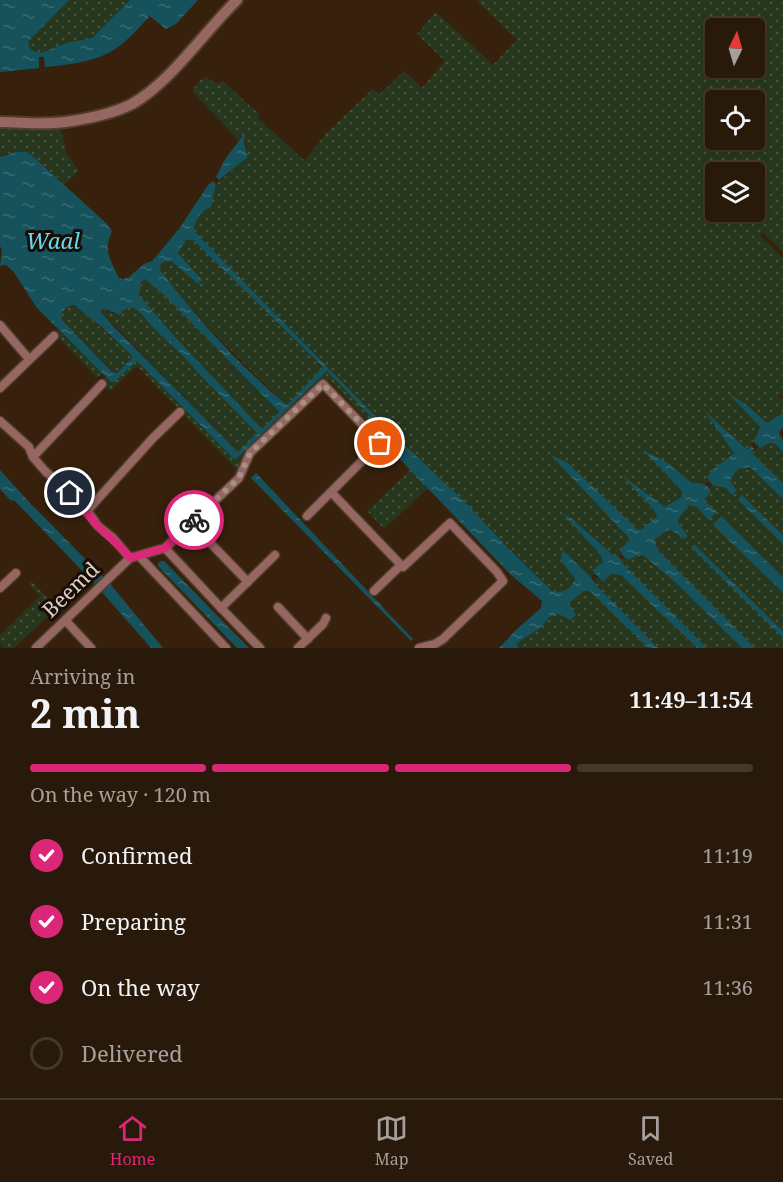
<!DOCTYPE html>
<html lang="en">
<head>
<meta charset="utf-8">
<style>
	body { margin:0; font-family:"Noto Serif",serif; background:#352618; color:#f1f3f6; height:100vh; display:flex; flex-direction:column; font-size:22px; white-space:nowrap }
	* { box-sizing:border-box; margin:0 }
	p { font-size:20px; color:#a5a09c }
	.icon { flex:none; width:33px; height:33px; fill:none; stroke:currentColor; stroke-width:2; stroke-linecap:round; stroke-linejoin:round }
	.map { position:relative; height:648px; overflow:hidden }
	.sheet { display:flex; flex-direction:column; background:#29190a; flex:1 }
	.sheet>* { flex:none }
	.needle { width:39px; rotate:5deg }
	.fabs { position:absolute; left:705px; top:18px; display:grid; gap:12px }
	.fabs a { display:grid; place-items:center; width:60px; height:60px; border-radius:6px; background:#29190a; box-shadow:0 3px 9px #0003,0 0 0 2px #45382b; font-size:30px }
	.pin { position:absolute; display:grid; place-items:center; width:51px; height:51px; color:#fff; margin:-26px; border:3px solid #fff; border-radius:50%; box-shadow:0 2px 6px #0007 }
	.courier { position:absolute; display:grid; place-items:center; width:60px; height:60px; margin:-30px; border:4px solid #db2777; border-radius:50%; background:#fff; color:#222; box-shadow:0 2px 8px #0007 }
	.overview em { font-style:normal; font-weight:700 }
	.overview div { display:flex; flex-direction:column-reverse }
	.overview { display:flex; align-items:center; justify-content:space-between; height:102px; padding:0 30px }
	h1 { font-size:39px; font-weight:700; line-height:45px }
	.bar { display:grid; grid-template-columns:repeat(4,1fr); gap:9px 6px; align-content:center; height:72px; padding:0 30px }
	.bar i { height:8px; border-radius:4px; background:#45382b }
	.bar .current { background:#db2777 }
	.bar p { grid-column:span 4 }
	ol { padding:0 30px; list-style:none }
	li { display:flex; align-items:center; gap:18px; height:66px }
	li p { margin-inline-start:auto }
	li .icon { padding:6px; border-radius:50%; background:#db2777; color:#fff; stroke-width:4 }
	li:last-child { color:#a5a09c }
	li i { width:33px; height:33px; border:3px solid #45382b; border-radius:50% }
	.tab-bar { display:flex; justify-content:space-around; align-items:center; height:84px; border-top:2px solid #45382b; background:#29190a; font-size:16px; color:#a5a09c }
	.tab-bar a { display:grid; justify-items:center; gap:3px }
	.tab-bar .current { color:#db2777 }
	.map>svg:first-child { display:block }
	.grass { fill:url(#grass-dots); fill-rule:evenodd }
	.water { fill:url(#water-ripples); fill-rule:evenodd }
	.lines { fill:none; stroke-linecap:round; stroke-linejoin:round }
	.minor-casing { stroke:#523d2a; stroke-width:11 }
	.tertiary-casing { stroke:#523d2a; stroke-width:14 }
	.minor { stroke:#956662; stroke-width:8 }
	.tertiary { stroke:#956662; stroke-width:10 }
	.done { stroke:#a49283; stroke-width:6; stroke-dasharray:0 10.8 }
	.route { stroke:#db2777; stroke-width:8 }
	.labels { text-anchor:middle; stroke-width:6; stroke-linejoin:round; paint-order:stroke }
	.street-label { font-size:21px; fill:#decfc3; stroke:#170d06 }
	.water-label { font-size:22px; font-style:italic; fill:#65d8ec; stroke:#170d06 }
</style>
</head>
<body>
<div class="map">
<svg width="783" height="648" viewBox="0 0 783 648">
	<defs>
		<pattern id="grass-dots" width="8" height="8" patternUnits="userSpaceOnUse" patternTransform="scale(1.5)"><rect width="8" height="8" fill="#27371e"/><path d="M2 2h.1M6 6h.1" fill="none" stroke="#46533d" stroke-width="1.8" stroke-linecap="round"/></pattern>
		<pattern id="water-ripples" width="26" height="14" patternUnits="userSpaceOnUse" patternTransform="scale(1.5)"><rect width="26" height="14" fill="#15525c"/><path d="M2 4q2-2 4 0t4 0M15 11q2-2 4 0t4 0" fill="none" stroke="#376a72"/></pattern>
	</defs>
	<rect width="100%" height="100%" fill="#37210d"/>
	<g class="grass">
		<path d="M69,0h61l-38,38 -51,15 -10,-3 -3,-8z"/>
		<path d="M476,0h307v252l-21,-20 -1,5 22,21v138l-5,-1 5,5v13l-16,10 -20,-18 -15,-9 28,31 -11,22 -4,-1 -38,-35 27,40c-9,9 -21,13 -27,24l2,4 -4,3 -5,-2 -8,1 -47,-31 37,39v7l-17,9 -40,-30 28,32 4,8 -15,13h-4l-85,-74 67,71 9,14 -8,9 1,5 -3,2 -6,-2 -43,-38 -5,-2 35,39 4,8 -12,7 3,5 -4,3 -28,-26 -2,10 14,18c-4,10 -13,15 -23,12l-44,-43 -43,-46 -73,-69 -198,-202c0,-12 7,-19 17,-24l5,-23 32,-27 -4,-23 -5,7 -46,-49c1,-7 7,-12 13,-15l11,7 6,-3 37,34 -2,3 47,43 22,-29 46,-43 7,5 24,-23 18,17 23,-27 -28,-27 19,-22 57,53 24,-25zM716,28h38v40h-38zM716,100h38v40h-38zM716,172h38v40h-38z"/>
		<path d="M12,128l49,2 6,24 12,17 -14,13 -38,-32 -22,2 -5,3v-28z"/>
		<path d="M186,240h7l130,127 -36,38c-46,-43 -91,-88 -129,-138l7,-5 6,-1 27,23 4,-4 -24,-27z"/>
		<path d="M145,279l19,16 115,118 -17,17 -85,-91 -38,-44 2,-13z"/>
		<path d="M70,305l9,3 52,47 1,3 -15,15 -4,-1 -51,-52v-6z"/>
		<path d="M131,307c8,3 13,10 18,16 9,11 43,38 47,48l62,63 -20,18 -138,-141 2,-3 12,6z"/>
		<path d="M58,330l44,43 -5,5 -43,-45z"/>
		<path d="M137,361l98,99 92,-89 62,65 4,12 -10,-8 1,-2 -55,-58 -3,2 -3,-3 -78,74 -8,17 -100,-104 -27,25 -7,-8 2,-7 6,6z"/>
		<path d="M770,443l5,1 8,8v31l-32,-32z"/>
		<path d="M744,467h6l33,32v36l-40,-39 -5,4 45,44v33l-61,-60 -9,8 70,68v38l-89,-87 -3,2 92,92v10h-28l-98,-99 -2,-10 15,-10 14,10 4,-2 -10,-15 1,-4 10,-13 8,2 11,13 -4,-20 7,-9 -2,-3 3,-3 14,3 7,7 4,-4 -7,-11 8,-11z"/>
		<path d="M409,468l21,21 -4,1 -42,39 -17,-18 41,-39z"/>
		<path d="M638,555h5l33,28 66,65h-35l-83,-82 -3,-6 3,-3 5,3z"/>
		<path d="M611,574h10l75,74h-38l-62,-63 -2,-5 4,-3 5,5z"/>
		<path d="M31,581l26,27 -43,40h-10l-4,-4v-9l40,-39 -11,-13z"/>
		<path d="M584,591h7l57,57h-129l-3,-4 27,-18 6,-9 21,-9 -1,-5z"/>
	</g>
	<g class="water">
		<path d="M0,0h69l-41,42 3,8 10,3 26,-10 25,-5 38,-38h68l-22,24 -10,5 -16,-13c-9,9 -18,20 -28,28 -22,18 -50,20 -77,23l-1,-10h-5v11l-39,4z"/>
		<path d="M245,133l-1,10 4,14 -29,23 -3,-3 9,-18z"/>
		<path d="M16,152h11l9,7 71,65 5,7c-9,20 -2,28 7,47l4,1 6,-2 15,-13 8,-3 27,-32 29,-44 5,-4 3,3 -5,23c-10,4 -17,13 -17,24l198,202 73,69 43,46 44,43c10,3 19,-2 23,-12l-14,-18 1,-11 29,27 5,8 62,63h-10l-58,-57h-6l-15,12 7,12 -6,5 -11,-6 -10,3 -6,9 -27,18 3,4h-20l18,-19 24,-21 1,-7 -31,-26 -118,-123 -4,-16 -62,-65 -92,89 -98,-99 -23,21h-3l-74,-74 -24,-37 -7,-6 -6,1 2,-16 -2,-4v-89zM186,240h7l130,127 -36,38c-48,-39 -91,-88 -129,-138l6,-5 7,-1 27,23 4,-4 -24,-27zM145,279l19,16 115,117 -17,17 -85,-90 -38,-44 2,-13zM74,305l29,23 28,27 1,3 -15,15 -5,-1 -50,-52c-2,-7 4,-15 12,-15zM131,307c8,3 13,10 18,16 9,11 43,39 47,48l61,62 -19,19 -123,-124 -15,-17 3,-3 17,7 2,-4z"/>
		<path d="M729,394l18,11 20,18 16,-10v14l-4,6 4,8v11l-8,-8 -5,-1 -10,5 -7,-7 3,-4 4,-10z"/>
		<path d="M704,410l41,38 4,1 3,-3 2,3 -3,3 32,31v16l-33,-32 -12,2 -8,11 7,11 -5,4 -6,-7 -14,-3 -5,-8c6,-11 18,-15 27,-24z"/>
		<path d="M643,450l23,12 26,21c9,-1 14,0 19,8l-7,9 13,12 -9,8 -11,-13 -8,-2 -10,13 -1,4 10,15 -4,2 -14,-10 -15,10 2,10 98,99h-13l-66,-65 -33,-28h-5l-9,5 -5,-3 -4,-7 9,-9 -2,-5 -76,-81 17,8 70,67 4,-1 15,-13 -4,-7 -31,-34 43,32 17,-10v-6z"/>
		<path d="M0,470l30,33 82,83 51,62h-12l-57,-65 -79,-82 -5,-1 -10,-11z"/>
		<path d="M256,473l157,166 -2,2 -160,-163z"/>
		<path d="M742,495l41,40v9l-45,-44z"/>
		<path d="M563,514l7,3 43,38 6,2 6,9 82,82h-10l-76,-73 -10,-1 -8,8 -11,-12 11,-8 -3,-8z"/>
		<path d="M721,516l62,61v16l-70,-68z"/>
		<path d="M694,544l89,87v7l-92,-91z"/>
		<path d="M161,561h3l85,87h-12l-79,-82v-3z"/>
	</g>
	<g class="lines">
		<defs>
			<g id="minor">
				<path d="M0,325l29,34"/>
				<path d="M0,388l54,-52"/>
				<path d="M0,421l29,26 4,10 12,14 36,31 17,24 15,12 17,20"/>
				<path d="M33,457l69,-73"/>
				<path d="M331,492l70,73"/>
				<path d="M86,512l67,-74 27,-26"/>
				<path d="M191,523l57,59"/>
				<path d="M140,557l86,91"/>
				<path d="M0,588l16,-15"/>
				<path d="M374,591l27,-26 2,2 47,-44 47,49 6,9 -60,58 -8,5 -16,4"/>
				<path d="M278,607l30,32"/>
				<path d="M221,608l-56,-60 74,-70 11,-25 73,-69 57,59 -73,73"/>
				<path d="M65,620l26,28"/>
				<path d="M36,648l94,-90 35,-10"/>
				<path d="M260,648l-39,-40 54,-53"/>
				<path d="M298,648l25,-24 3,-6"/>
			</g>
			<path id="tertiary" d="M0,122c21,0 44,3 65,0 22,-3 47,-8 67,-18 38,-21 73,-73 105,-104"/>
		</defs>
		<use href="#minor" class="minor-casing"/>
		<use href="#tertiary" class="tertiary-casing"/>
		<use href="#minor" class="minor"/>
		<use href="#tertiary" class="tertiary"/>
	</g>
	<g class="lines">
		<path class="done" d="M194,520l45,-42 11,-25 73,-69 57,59"/>
		<path class="route" d="M70,493c10,9 16,20 25,30 11,12 25,22 35,35l35,-10 29,-28"/>
	</g>
	<g class="labels">
		<g class="street-label">
			<text transform="translate(71 590) rotate(-44)" y="7">Beemd</text>
		</g>
		<g class="water-label">
			<text x="53" y="249">Waal</text>
		</g>
	</g>
</svg>
<div class="fabs">
<a><svg class="needle" viewBox="-14 -14 28 28"><path d="M0-13l5 13h-10z" fill="#e53935"/><path d="M0 13l5-13h-10z" fill="#a5a09c"/></svg></a>
<a><svg class="icon" aria-label="locate" viewBox="0 0 24 24"><circle cx="12" cy="12" r="6"/><path d="M12 2v4M12 18v4M2 12h4M18 12h4"/></svg></a>
<a><svg class="icon" aria-label="layers" viewBox="0 0 24 24"><path d="M12 4l9 5-9 5-9-5zM3 14l9 5 9-5"/></svg></a>
</div>
<div class="pin" style="left:380px;top:443px;background:#ea580c"><svg class="icon" aria-label="bag" viewBox="0 0 24 24"><path d="M5 8h14l-1 12H6zM9 8a3 3 0 0 1 6 0"/></svg></div>
<div class="pin" style="left:70px;top:493px;background:#1f2937"><svg class="icon" aria-label="home" viewBox="0 0 24 24"><path d="M3 11l9-7 9 7M6 9v11h12V9"/></svg></div>
<div class="courier" style="left:194px;top:520px"><svg class="icon" aria-label="bike" viewBox="0 0 24 24"><circle cx="6" cy="16" r="4"/><circle cx="18" cy="16" r="4"/><path d="M6 16l4-8h5l3 8M10 8l3 8H6M13 5h3"/></svg></div>
</div>
<section class="sheet">
<div class="overview"><div><h1>2 min</h1><p>Arriving in</p></div><em>11:49–11:54</em></div>
<div class="bar"><i class="current"></i><i class="current"></i><i class="current"></i><i></i><p>On the way · 120 m</p></div>
<ol>
<li><svg class="icon" aria-label="check" viewBox="0 0 24 24"><path d="M5 12l5 5 9-10"/></svg>Confirmed<p>11:19</p></li>
<li><svg class="icon" aria-label="check" viewBox="0 0 24 24"><path d="M5 12l5 5 9-10"/></svg>Preparing<p>11:31</p></li>
<li><svg class="icon" aria-label="check" viewBox="0 0 24 24"><path d="M5 12l5 5 9-10"/></svg>On the way<p>11:36</p></li>
<li><i></i>Delivered</li>
</ol>
</section>
<nav class="tab-bar">
<a class="current"><svg class="icon" aria-label="home" viewBox="0 0 24 24"><path d="M3 11l9-7 9 7M6 9v11h12V9"/></svg>Home</a>
<a><svg class="icon" aria-label="map" viewBox="0 0 24 24"><path d="M3 6l6-2 6 2 6-2v14l-6 2-6-2-6 2zM9 4v14M15 6v14"/></svg>Map</a>
<a><svg class="icon" aria-label="saved" viewBox="0 0 24 24"><path d="M7 4h10v16l-5-4-5 4z"/></svg>Saved</a>
</nav>
</body>
</html>
